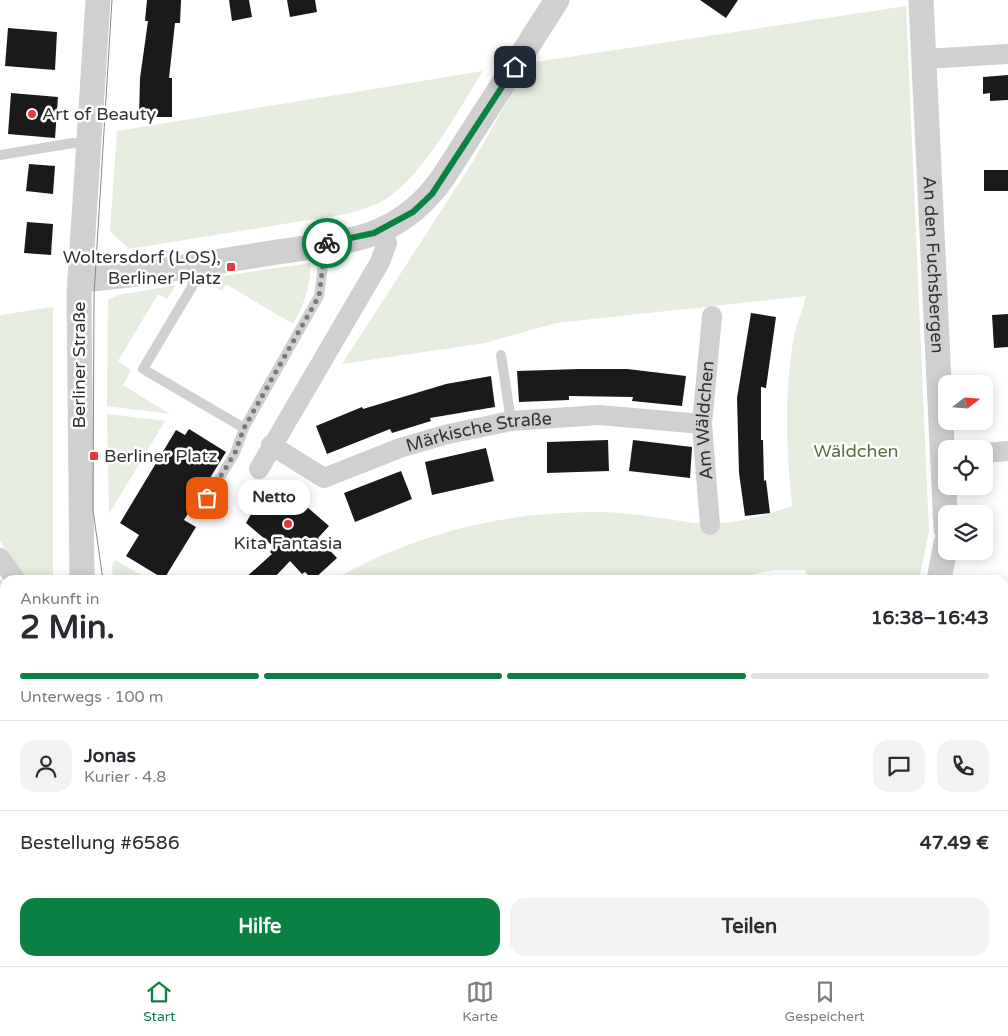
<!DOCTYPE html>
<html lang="de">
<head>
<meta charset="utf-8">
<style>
	body { margin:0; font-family:"Varela Round",sans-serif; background:#f2f2f3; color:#2b2b33; height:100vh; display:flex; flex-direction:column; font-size:19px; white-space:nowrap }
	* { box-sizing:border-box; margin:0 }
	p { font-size:16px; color:#7c7c81 }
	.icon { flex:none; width:28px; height:28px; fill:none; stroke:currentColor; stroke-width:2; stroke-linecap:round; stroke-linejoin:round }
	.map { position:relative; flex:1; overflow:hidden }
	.details { position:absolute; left:0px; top:575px; width:1009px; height:391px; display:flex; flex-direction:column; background:#fff; border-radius:15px 15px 0 0; box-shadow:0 2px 12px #0003 }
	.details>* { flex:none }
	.needle { width:32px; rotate:73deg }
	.controls { position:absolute; left:938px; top:375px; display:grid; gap:10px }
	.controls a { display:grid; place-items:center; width:55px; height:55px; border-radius:10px; background:#fff; box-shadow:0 2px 12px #0003; font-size:25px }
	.pin { position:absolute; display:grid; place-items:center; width:42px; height:42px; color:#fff; margin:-21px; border-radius:10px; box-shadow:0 2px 8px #0006 }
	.courier { position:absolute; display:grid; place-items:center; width:50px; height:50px; margin:-25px; border:4px solid #0b8043; border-radius:50%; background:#fff; color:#222; box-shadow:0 1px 6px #0007 }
	.bubble { position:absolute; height:35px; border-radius:15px; background:#fff; box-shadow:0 2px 12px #0003; font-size:16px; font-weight:700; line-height:35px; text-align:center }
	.headline em { font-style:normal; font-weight:700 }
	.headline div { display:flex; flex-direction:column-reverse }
	.headline { display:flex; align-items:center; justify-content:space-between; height:85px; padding:0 20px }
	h1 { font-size:32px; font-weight:700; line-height:38px }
	.bar { display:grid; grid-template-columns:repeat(4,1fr); gap:8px 5px; align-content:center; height:60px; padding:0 20px }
	.bar i { height:6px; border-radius:4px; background:#e1e1e2 }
	.bar .selected { background:#0b8043 }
	.bar p { grid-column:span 4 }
	.line { display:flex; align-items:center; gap:12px; padding:0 20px; border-top:1px solid #e1e1e2 }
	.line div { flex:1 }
	.round { display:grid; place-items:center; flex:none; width:52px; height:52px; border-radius:15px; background:#f2f2f3 }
	.primary-button { display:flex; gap:10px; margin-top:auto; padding:10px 20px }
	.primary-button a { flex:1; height:58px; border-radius:15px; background:#0b8043; color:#fff; font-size:20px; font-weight:700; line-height:58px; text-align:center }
	.primary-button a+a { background:#f2f2f3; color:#2b2b33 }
	.tabs { display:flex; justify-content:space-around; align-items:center; height:70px; border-top:1px solid #e1e1e2; background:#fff; font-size:14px; color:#7c7c81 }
	.tabs a { display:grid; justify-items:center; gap:2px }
	.tabs .selected { color:#0b8043 }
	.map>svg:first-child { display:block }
	.green { fill:#e6ecdf }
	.building { fill:#1a1a1a }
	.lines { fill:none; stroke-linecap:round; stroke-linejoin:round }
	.service { stroke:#d0d0d0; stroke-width:10 }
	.minor { stroke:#d0d0d0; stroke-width:20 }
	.tertiary { stroke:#d0d0d0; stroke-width:25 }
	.tram { stroke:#888; stroke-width:1 }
	.done { stroke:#7a7a7a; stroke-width:5; stroke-dasharray:0 9 }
	.route { stroke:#0b8043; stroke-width:6 }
	.poi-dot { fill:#e63946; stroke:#fff; stroke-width:2 }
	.labels { text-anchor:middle; stroke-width:5; stroke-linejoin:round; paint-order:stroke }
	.poi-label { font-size:18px; fill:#333; stroke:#fff; text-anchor:start }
	.street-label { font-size:18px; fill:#333; stroke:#fff }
	.park-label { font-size:18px; fill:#56703f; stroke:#fff }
</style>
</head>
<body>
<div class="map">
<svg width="1008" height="966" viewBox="0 0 1008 966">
	<rect width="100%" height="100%" fill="#fff"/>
	<g class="green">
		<path d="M906,6l23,525 -10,49h-110l-4,-10h-31l-48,10h-393c81,-46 172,-69 265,-68 34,0 65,7 98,11 33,3 65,-6 96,-17 -6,-57 -8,-112 2,-170 3,-13 9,-27 12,-40l-250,27 -71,20 -143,21 132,-204 55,-97z"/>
		<path d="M483,71c-23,37 -62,108 -99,129 -10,6 -22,9 -32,13l-223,36 -19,-18 7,-100z"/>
		<path d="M311,263c-1,23 -6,41 -18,61l-67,-40 -4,7 -20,-12z"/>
		<path d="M176,285l-9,14 -9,-5 -40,67 13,9 -8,15 47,29 -63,-8 1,-106 10,-5z"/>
		<path d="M53,307v273h-25l-28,-39v-226z"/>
		<path d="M107,414l58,7 -56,93z"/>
		<path d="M115,560l35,20h-37l-1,-15z"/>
		<path d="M0,579l5,7v157l-5,-1z"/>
		<path d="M1004,804l4,10v36l-4,-7z"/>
	</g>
	<g class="building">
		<path d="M147,0h34l-1,23h-5l-6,55h3v39h-33l1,-39 8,-57h-3z"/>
		<path d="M229,0h20l3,17 -20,4z"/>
		<path d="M287,0h28l2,12 -27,5z"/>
		<path d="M700,0h38l-12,18z"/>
		<path d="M8,28l49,4 -2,38 -50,-4z"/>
		<path d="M1008,75v25l-18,1v-8l-7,1v-17z"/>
		<path d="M11,93l47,4 -3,41 -47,-4z"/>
		<path d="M29,164l26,2 -2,28 -27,-3z"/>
		<rect x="984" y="170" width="24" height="21"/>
		<path d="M27,222l26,2 -2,31 -27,-2z"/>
		<path d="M751,313l25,4 -10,71 -5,-1v53h2l1,41 2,-1 4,33 -25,3 -6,-43 -2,-75z"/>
		<path d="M1008,314v33l-14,1 -2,-33z"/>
		<path d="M579,369h48l59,7 -4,30 -50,-5 1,-4 -64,-1v4l-50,2 -2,-31z"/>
		<path d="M491,376l4,31 -65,11 1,3 -39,12 -2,-4 -63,25 -11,-28 46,-19 1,2 83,-25z"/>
		<path d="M189,429l37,23 -42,68 12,7 -32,52 -38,-23 13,-21 -19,-12 56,-93 9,5z"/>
		<path d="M608,440l1,31 -62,2v-31z"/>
		<path d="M633,440l59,7 -2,31 -61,-7z"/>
		<path d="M486,448l8,33 -62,14 -7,-33z"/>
		<path d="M401,471l11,28 -57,23 -11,-29z"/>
		<path d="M269,495l19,17 11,-12 30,26 -11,12 19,20 -24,22 -8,-8 -3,2 -12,-13 -18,19h-29l29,-26 -2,-2 4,-5 -28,-24 12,-21 4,3z"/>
	</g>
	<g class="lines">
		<g class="service">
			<path d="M0,155l73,-12 15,1"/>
			<path d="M189,266l4,19 -50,84 101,59 75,-132 5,-39 -2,-11"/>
			<path d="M501,355l10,66"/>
			<path d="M198,513l37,-60 9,-25"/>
		</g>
		<g class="minor">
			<path d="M925,59l83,-5"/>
			<path id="s1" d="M271,445l53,33 76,-30 48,-14 63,-13 88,-6 103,9"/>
			<path d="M984,453l24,-2"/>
			<path d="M259,469l121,-207 7,-19 -6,-13"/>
			<path id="s2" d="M710,525l-8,-101 10,-108"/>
			<path d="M0,558l16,22"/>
			<path d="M0,934l5,-1"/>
			<path d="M233,961l1,5"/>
			<path d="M481,966v-5"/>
		</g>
		<g class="tertiary">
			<path id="s3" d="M921,0l25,529"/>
			<path d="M80,280c64,-5 128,-17 191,-27 32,-5 78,-9 108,-22 28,-12 48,-30 65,-55l113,-176"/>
			<path d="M82,580l-3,-285 19,-295"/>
			<path d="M939,580l7,-37"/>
			<path d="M1004,867l4,6"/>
			<path d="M78,966v-5"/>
		</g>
		<g class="tram">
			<path d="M103,580l-10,-70 1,-215 18,-295"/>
			<path d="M85,966l1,-5"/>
		</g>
	</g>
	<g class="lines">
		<path class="done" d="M207,498l28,-45 9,-25 75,-132 5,-39 -2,-13 5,-1"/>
		<path class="route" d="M327,243l47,-10 39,-21 19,-18 83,-127"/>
	</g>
	<g class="poi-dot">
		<circle cx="32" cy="114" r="5"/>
		<rect x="226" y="262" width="10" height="10" rx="2.5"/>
		<rect x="89" y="451" width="10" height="10" rx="2.5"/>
		<circle cx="288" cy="524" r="5"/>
	</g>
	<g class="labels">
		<g class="poi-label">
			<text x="42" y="120">Art of Beauty</text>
			<text x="221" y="263" text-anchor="end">Woltersdorf (LOS),<tspan x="221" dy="21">Berliner Platz</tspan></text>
			<text x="104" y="462">Berliner Platz</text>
			<text x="288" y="549" text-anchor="middle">Kita Fantasia</text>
		</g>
		<g class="street-label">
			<text dy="6" stroke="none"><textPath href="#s3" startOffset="265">An den Fuchsbergen</textPath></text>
			<text transform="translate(79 365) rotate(-90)" y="6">Berliner Straße</text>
			<text dy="6" stroke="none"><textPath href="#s2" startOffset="105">Am Wäldchen</textPath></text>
			<text dy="6" stroke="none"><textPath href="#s1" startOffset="225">Märkische Straße</textPath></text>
		</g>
		<g class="park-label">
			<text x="856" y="457">Wäldchen</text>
		</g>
	</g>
</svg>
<div class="controls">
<a><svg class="needle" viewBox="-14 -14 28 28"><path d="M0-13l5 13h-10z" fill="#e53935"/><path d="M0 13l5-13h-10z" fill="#7c7c81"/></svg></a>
<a><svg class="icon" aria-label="locate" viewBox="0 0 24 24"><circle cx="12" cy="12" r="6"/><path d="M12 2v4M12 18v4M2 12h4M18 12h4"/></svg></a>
<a><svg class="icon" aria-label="layers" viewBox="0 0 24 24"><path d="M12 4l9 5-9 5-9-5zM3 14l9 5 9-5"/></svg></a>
</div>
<div class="pin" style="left:207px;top:498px;background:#ea580c"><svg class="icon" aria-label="bag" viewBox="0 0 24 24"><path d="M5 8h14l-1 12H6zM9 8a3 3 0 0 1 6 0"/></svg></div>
<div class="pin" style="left:515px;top:67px;background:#1f2937"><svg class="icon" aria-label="home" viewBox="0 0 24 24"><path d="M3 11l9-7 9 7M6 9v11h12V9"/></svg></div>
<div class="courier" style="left:327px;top:243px"><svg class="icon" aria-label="bike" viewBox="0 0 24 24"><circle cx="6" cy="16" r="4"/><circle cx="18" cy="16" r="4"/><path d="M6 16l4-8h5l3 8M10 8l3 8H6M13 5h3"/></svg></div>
<div class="bubble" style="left:238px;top:480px;width:72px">Netto</div>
<section class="details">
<div class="headline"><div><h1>2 Min.</h1><p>Ankunft in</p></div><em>16:38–16:43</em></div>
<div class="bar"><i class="selected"></i><i class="selected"></i><i class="selected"></i><i></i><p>Unterwegs · 100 m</p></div>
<div class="line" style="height:90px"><a class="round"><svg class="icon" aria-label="person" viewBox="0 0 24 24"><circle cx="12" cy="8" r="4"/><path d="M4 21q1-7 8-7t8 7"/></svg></a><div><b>Jonas</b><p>Kurier · 4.8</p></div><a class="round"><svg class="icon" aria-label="chat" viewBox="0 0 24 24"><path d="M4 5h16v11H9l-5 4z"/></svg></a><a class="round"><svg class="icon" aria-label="phone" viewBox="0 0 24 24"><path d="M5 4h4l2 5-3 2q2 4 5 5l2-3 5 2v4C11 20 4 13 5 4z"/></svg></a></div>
<div class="line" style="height:65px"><div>Bestellung #6586</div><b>47.49 €</b></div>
<div class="primary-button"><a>Hilfe</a><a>Teilen</a></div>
</section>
</div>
<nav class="tabs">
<a class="selected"><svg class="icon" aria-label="home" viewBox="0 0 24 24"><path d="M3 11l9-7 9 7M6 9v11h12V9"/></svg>Start</a>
<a><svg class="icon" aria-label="map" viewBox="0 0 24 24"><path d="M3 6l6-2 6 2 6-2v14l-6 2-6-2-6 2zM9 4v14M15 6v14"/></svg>Karte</a>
<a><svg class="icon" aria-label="saved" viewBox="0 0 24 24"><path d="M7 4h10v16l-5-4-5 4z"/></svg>Gespeichert</a>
</nav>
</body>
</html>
